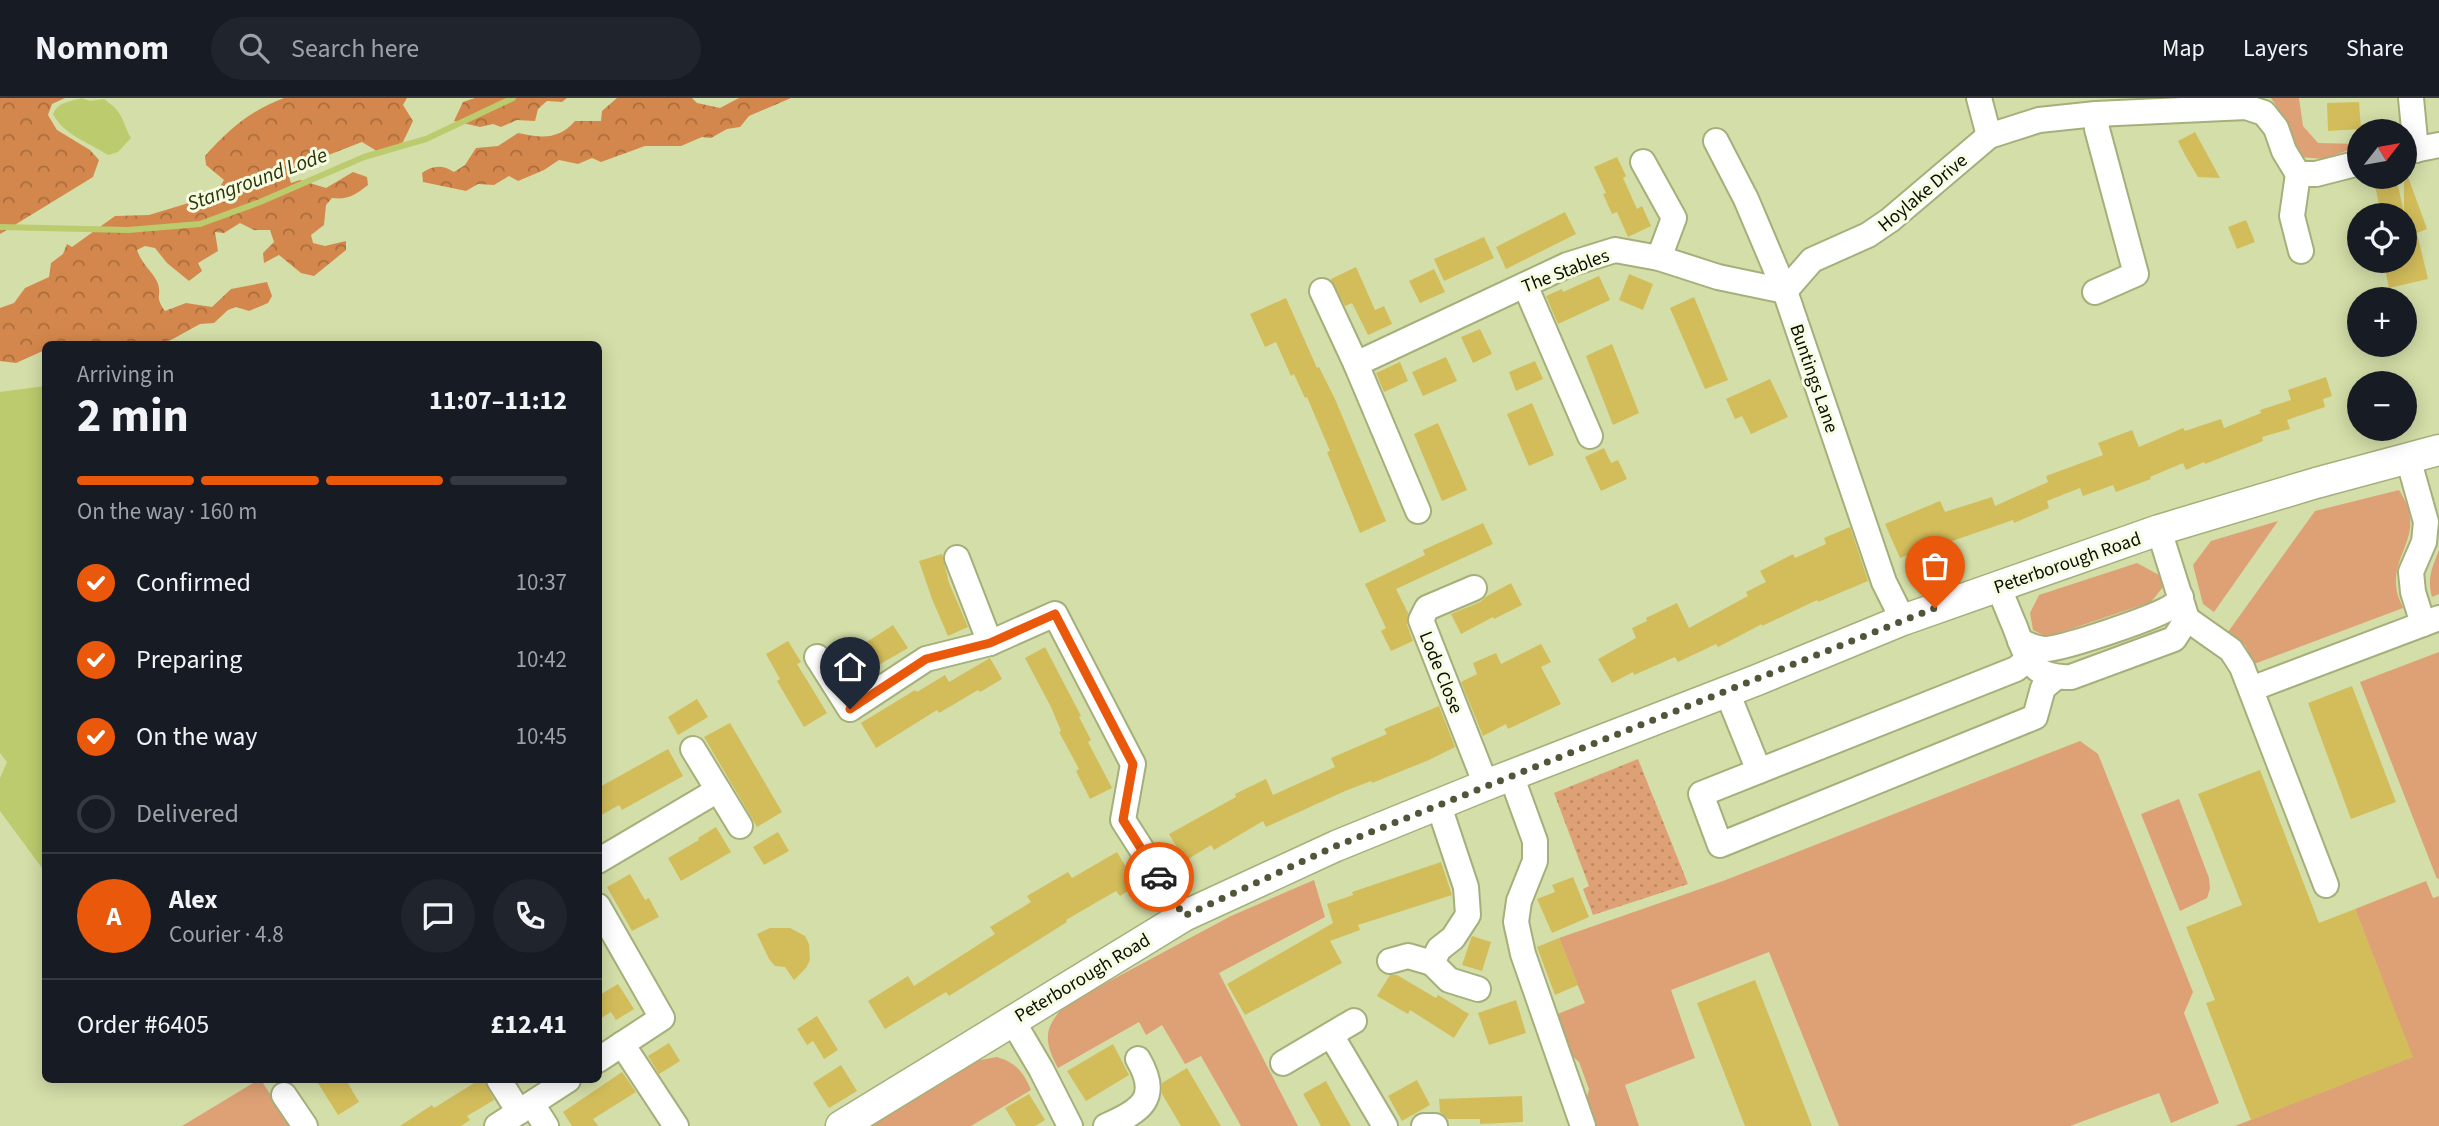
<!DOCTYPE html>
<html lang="en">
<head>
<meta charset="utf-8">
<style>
	body { margin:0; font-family:"Source Sans 3",sans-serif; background:#20242c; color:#f1f3f6; height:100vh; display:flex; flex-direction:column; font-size:26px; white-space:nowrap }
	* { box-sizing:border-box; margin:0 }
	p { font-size:23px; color:#9ea1a6 }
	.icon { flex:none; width:38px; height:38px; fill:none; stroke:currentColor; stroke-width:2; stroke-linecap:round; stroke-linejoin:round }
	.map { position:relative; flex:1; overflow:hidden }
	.side { position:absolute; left:42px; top:243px; width:560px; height:742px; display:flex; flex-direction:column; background:#171b24; border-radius:10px; box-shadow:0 4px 18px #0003 }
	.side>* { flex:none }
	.needle { width:46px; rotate:59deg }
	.fabs { position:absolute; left:2347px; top:21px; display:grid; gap:14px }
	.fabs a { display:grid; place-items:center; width:70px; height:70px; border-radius:50%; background:#171b24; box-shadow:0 4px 18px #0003; font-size:35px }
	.pin { position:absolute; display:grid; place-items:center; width:60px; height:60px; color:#fff; margin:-72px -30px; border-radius:50% 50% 50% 0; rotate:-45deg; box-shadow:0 0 7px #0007 }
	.pin .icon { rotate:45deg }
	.courier { position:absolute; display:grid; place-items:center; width:70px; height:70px; margin:-35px; border:5px solid #ea580c; border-radius:50%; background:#fff; color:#222; box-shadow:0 2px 9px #0007 }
	.headline em { font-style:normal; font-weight:700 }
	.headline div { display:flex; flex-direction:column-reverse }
	.headline { display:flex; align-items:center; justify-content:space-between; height:119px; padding:0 35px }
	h1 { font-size:46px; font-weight:700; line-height:52px }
	.bar { display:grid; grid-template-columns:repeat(4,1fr); gap:10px 7px; align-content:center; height:84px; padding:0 35px }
	.bar i { height:9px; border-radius:5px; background:#363941 }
	.bar .selected { background:#ea580c }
	.bar p { grid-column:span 4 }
	.line { display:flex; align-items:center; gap:18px; padding:0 35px; border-top:2px solid #363941 }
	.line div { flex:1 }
	.round { display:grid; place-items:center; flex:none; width:74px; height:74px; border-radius:37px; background:#20242c }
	ol { padding:0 35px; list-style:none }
	li { display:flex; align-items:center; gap:21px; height:77px }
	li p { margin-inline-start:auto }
	li .icon { padding:7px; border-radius:50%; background:#ea580c; color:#fff; stroke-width:4 }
	li:last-child { color:#9ea1a6 }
	li i { width:38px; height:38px; border:4px solid #363941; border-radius:50% }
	header { display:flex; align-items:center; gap:42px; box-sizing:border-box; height:98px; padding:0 35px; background:#171b24; border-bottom:2px solid #363941 }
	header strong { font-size:33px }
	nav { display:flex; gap:38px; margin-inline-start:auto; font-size:24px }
	.search { width:490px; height:63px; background:#20242c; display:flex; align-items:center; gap:18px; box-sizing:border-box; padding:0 24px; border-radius:38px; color:#9ea1a6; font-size:26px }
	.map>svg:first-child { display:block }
	.green { fill:#dea175 }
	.forest { fill:url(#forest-crowns) }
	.garden { fill:url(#garden-dots) }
	.water { fill:#bccb6d }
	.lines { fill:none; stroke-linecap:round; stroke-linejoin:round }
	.stream { stroke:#bccb6d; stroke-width:6 }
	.building { fill:#d3bd5b }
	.minor-casing { stroke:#a5af7a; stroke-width:28 }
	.major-casing { stroke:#a5af7a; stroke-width:33 }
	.minor { stroke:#fff; stroke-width:24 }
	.major { stroke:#fff; stroke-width:30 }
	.done { stroke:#51563b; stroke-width:7; stroke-dasharray:0 12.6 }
	.route { stroke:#ea580c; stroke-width:9 }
	.labels { text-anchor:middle; stroke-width:6; stroke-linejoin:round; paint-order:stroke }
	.street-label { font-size:19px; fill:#0b0d00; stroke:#f6fce1 }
	.water-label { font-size:21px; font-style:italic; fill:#2e330a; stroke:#f6fce1 }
</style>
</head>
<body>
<header>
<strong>Nomnom</strong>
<div class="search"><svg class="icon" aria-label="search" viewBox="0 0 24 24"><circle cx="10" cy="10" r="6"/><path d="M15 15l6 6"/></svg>Search here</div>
<nav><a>Map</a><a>Layers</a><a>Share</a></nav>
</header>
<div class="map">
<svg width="2439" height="1028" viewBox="0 0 2439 1028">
	<defs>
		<pattern id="forest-crowns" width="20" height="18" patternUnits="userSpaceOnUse" patternTransform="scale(1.75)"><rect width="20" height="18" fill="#d4874c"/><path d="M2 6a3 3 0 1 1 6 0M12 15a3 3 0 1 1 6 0" fill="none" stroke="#aa6d3d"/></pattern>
		<pattern id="garden-dots" width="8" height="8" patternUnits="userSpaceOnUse" patternTransform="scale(1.75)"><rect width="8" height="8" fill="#dea175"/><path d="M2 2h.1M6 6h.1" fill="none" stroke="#bd8963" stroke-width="1.8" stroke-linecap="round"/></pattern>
	</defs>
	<rect width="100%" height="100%" fill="#d4dea8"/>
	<g class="green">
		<path d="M2271,0h28l4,28 15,17 41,1v2l-35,13 -24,-2 -12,-13 -6,-30z"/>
		<path d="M2399,392c30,46 -10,62 -2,102 1,5 4,11 6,16l-149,56 -9,-19 -17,-13 87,-121z"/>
		<path d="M2278,423l-64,91 -11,-8 -10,-39 18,-24z"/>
		<path d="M2439,452v44l-7,3c-5,-19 0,-29 7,-47z"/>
		<path d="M2137,465l22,12 4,12 -12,15 -104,35 -14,-7 -3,-17 9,-18z"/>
		<path d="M2439,554v226l-2,1 -77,-197z"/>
		<path d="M2080,643l18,13 95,238 -9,21 35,90 -48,20 -12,-30 -89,33h-231l-70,-174 -98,38 24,68 -70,27 14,41h-46l-8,-21 4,-16 -10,-27 -11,-10 -13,-37 30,-12 -26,-65 164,-57z"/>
		<path d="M2179,701l30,79 1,11 -3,9 -27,13 -39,-97z"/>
		<path d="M1314,782l11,37 -106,56 79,153h-57l-40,-70 -16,8 -23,-39 -16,10 -7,-13 -81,46c-15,-28 -14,-40 7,-63l166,-89z"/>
		<path d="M2426,783l7,17 6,-2v230h-204l177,-69 -57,-148z"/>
		<path d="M997,959c19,6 26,14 34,33l-60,36h-100l103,-65z"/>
		<path d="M258,982h3l30,46h-109z"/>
	</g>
	<g class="forest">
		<path d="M0,0h65l-13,6 -4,11 9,15 33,20 9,10 -6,17 -93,57z"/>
		<path d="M284,0h123l-4,7 10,16 -10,21 -23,11 -18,-11 -75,29 4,12 9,-3 26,8 27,-16 14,5 1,8c-13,10 -20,15 -36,13l-6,7 -2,20 -13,10 2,8 12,3 21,-5v9l-32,26 -13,-3 -22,-18 -15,8 -1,-10 11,-11 -4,-12h-16l-14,-7 -16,10 -9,-1 3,19 -20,12 4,8 -13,10 -22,-18 -12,-15 -10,-2 -8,4c5,15 18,24 21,34 4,13 -4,12 7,27l21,-8 26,4 19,-18 36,-7 5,14 -4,7 -19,8 -13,-4 -8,3 -14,13 -14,1 -29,16 -22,5h-103l-1,5 -29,13 -16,-2v-53l14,-5 11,-15 24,-11 2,-14 12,-9 4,-10 5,3 43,-31 34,-1 66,-20 9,-15 -18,-15 -1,-9c23,-26 46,-46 79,-58z"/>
		<path d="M475,0h92l-5,4 -15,-1 -9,8 -3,12 -18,-1 -16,7 -8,-3 -13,3 -26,-6 9,-19z"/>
		<path d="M617,0h75l5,5 23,5 19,-10h52l-42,18 -9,11 -13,2 -16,9 -9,-1 -21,9h-36l-44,16 -9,-4 -14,6 -19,-4 -15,10 -26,11 -9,-5 -15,9 -16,-1 -12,7 -43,-9 -1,-9c11,-8 21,-8 32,-1l11,-7 11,-17 22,-2 20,-13c23,5 41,7 57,-12h26l1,-10z"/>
	</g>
	<path class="garden" d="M1638,661l50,125 -95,31 -10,-26 6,-3 -35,-93z"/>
	<g class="water">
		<path d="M82,0l8,3 14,-2c21,15 16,19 27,39l-13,14 -10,3c-20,-13 -44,-20 -55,-41 6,-13 17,-12 29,-16z"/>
		<path d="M45,288h1l-1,486 -45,-61v-33l7,-16 -7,-9v-361z"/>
	</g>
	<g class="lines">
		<path class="stream" d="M0,129l128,3 72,-6 60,-22 104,-45 62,-18 87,-41"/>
	</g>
	<g class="building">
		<path d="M2359,4l2,27 -33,2 -1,-28z"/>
		<path d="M2195,34l12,22 13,24 -22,-1 -13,-22 -7,-14z"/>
		<path d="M1617,59l9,19 -3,2 14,31 5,-3 9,20 -23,11 -11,-25 -5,2 -9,-20 3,-1 -12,-26z"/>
		<path d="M2407,76l20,55 -10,4 11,46 -39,9 -5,-23 20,-4v-46h-18l-4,-12 -3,1 -6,-27h23l8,36v-38z"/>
		<path d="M1565,114l11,22 -70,35 -10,-22z"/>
		<path d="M2246,122l9,22 -18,7 -9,-22z"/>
		<path d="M1484,139l10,21 -50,23 -10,-22z"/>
		<path d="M1356,169l19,43 9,-4 8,18 -24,11 -16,-32 -7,3 -14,-27z"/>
		<path d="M1434,171l11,23 -25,11 -11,-22z"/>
		<path d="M1629,176l24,10 -10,26 -24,-10z"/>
		<path d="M1599,178l11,24 -52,24 -12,-28 16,-7 1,3z"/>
		<path d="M1694,199l34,83 -23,9 -35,-81z"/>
		<path d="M1286,200l31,70 2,-1 16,32 51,122 -26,12 -33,-81 3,-1 -23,-54 -2,1 -11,-24 -3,2 -15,-34 -11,5 -15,-33z"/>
		<path d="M1480,231l12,25 -19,9 -12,-26z"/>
		<path d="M1612,246l27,69 -26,12 -27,-69z"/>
		<path d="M1446,259l11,24 -34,15 -11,-24z"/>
		<path d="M1535,263l8,18 -27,12 -7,-19z"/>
		<path d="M1400,264l8,19 -24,11 -8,-19z"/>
		<path d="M2326,279l6,19 -9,3 2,8 -38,13 3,9 -28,8 1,4 -58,23 -1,-2 -18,8 -3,-7 -33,14 1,2 -35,13 -3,-7 -30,11 -3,-8 -33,13 2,7 -35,15 -1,-3 -84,29 -1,-3 -28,12 -15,-34 55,-23 5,11 47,-15 3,9 53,-24 -2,-6 57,-21 -5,-12 34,-13 7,17 44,-19 2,3 36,-12 3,9 37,-15 -1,-3 31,-10 -3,-10z"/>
		<path d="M1770,281l18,38 -37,17 -9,-18 -7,3 -9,-20z"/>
		<path d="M1532,305l22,52 -25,11 -22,-52z"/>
		<path d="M1438,325l29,67 -25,11 -28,-67z"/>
		<path d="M1604,350l7,15 7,-3 9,19 -26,12 -16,-34z"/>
		<path d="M1483,425l10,21 -97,45 12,24 -1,12 6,16 -22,10 -10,-20 5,-3 -21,-44 60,-29 -2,-5z"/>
		<path d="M1850,429l18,54 -50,21 -1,-2 -55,26v-2l-44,23 -2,-3 -38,18 -3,-5 -41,18 -1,-3 -21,11 -14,-24 38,-21 -4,-10 15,-7 -1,-3 31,-15 12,25 59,-32 -2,-4 20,-10 -6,-11 33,-17 2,4 31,-14 -2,-6z"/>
		<path d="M942,456l7,29 19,44 -20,9 -16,-37 -13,-38z"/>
		<path d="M1511,485l11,22 -28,14 -1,-2 -32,17 -10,-20 29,-12 7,-6z"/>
		<path d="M893,527l15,23 -57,33 -12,-21z"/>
		<path d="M788,543l13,21 -4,2 30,49 -23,14 -27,-46 3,-2 -14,-25z"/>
		<path d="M1541,546l10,18 -10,5 20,37 -53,25 -2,-5 -23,12 -22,-54 16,-8 -4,-11 23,-10 5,11z"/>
		<path d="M1045,549l36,69 -2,1 12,23 -3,2 24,46 -22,11 -14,-28 3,-2 -20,-37 2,-1 -10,-24 -26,-49z"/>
		<path d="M990,560l12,21 -22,13 -2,-2 -39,23 -2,-3 -61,38 -15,-25 54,-33 2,2 28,-17 4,7z"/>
		<path d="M2352,588l44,116 -45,17 -43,-116z"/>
		<path d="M697,601l11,18 -30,18 -10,-18z"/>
		<path d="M1439,608l16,41 -26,13 -57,23 -1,-2 -26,10 -79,36 -3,-6 -49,29 -3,-5 -26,16 -16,-27 67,-37 -1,-3 31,-15 7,16 62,-28 -4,-9 56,-24 -3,-5z"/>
		<path d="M730,625l52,89 -25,15 -53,-90z"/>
		<path d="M668,651l15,27 -61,34 -3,-5 -21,12v-29z"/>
		<path d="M2260,672l59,153 36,-14 58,148 -162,63 -45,-117 9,-3 -29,-73 56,-22 -44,-111z"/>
		<path d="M716,729l15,25 -50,29 -13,-23 31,-18 -1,-2z"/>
		<path d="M778,734l11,19 -25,14 -11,-18z"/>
		<path d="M1117,754l20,33 -17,11 -4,-5 -50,29 1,2 -118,74 -3,-4 -61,37 -17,-28 40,-25 6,10 81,-52 -5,-7 41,-25 -4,-6 41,-24 4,6z"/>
		<path d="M1441,764l11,33 -94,30 2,5 -30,11 12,22 -97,52 -18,-31 106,-61 -6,-19 26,-9 -1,-3z"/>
		<path d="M630,776l15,26 4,-2 10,19 -27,14 -25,-44z"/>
		<path d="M1573,779l16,40 -37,16 -15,-34 18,-7 -3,-7z"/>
		<path d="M770,830h20l15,8 4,8 1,16 -4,8 -12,12 -9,-13 -10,-1 -6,-7 -12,-25z"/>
		<path d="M1472,838l19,6 -9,29 -20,-6z"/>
		<path d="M1559,840l19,47 -23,10 -18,-48z"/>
		<path d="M1390,877h7l39,23 2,-3 31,19 -15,24 -44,-28 -2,4 -31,-18z"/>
		<path d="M1755,882l57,146h-67l-48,-123z"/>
		<path d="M618,886l16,25 -18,11 -5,-8 -13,8v-24z"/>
		<path d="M1516,902l10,33 -37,12 -11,-32z"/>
		<path d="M817,918l21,34 -14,9 -11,-18 -6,4 -10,-16z"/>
		<path d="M669,945l11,18 -21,13 -11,-18z"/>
		<path d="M1113,946l16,31 -43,26 -19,-30z"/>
		<path d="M841,967l16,26 -28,17 -16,-25z"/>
		<path d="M1187,970l34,58h-40l-19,-32v-11z"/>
		<path d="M622,974l14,20 -43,27 5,7h-26l-9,-14z"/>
		<path d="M316,982h30l13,22 -21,13z"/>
		<path d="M479,982h5l10,20 -27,16 3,4 -9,6h-61l32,-21 2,3z"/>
		<path d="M1417,982l13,25 -28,16 -14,-25z"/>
		<path d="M1326,983l7,13 18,32h-30l-18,-32z"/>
		<path d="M1029,996l16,26 -10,6h-19l-11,-18z"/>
		<path d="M1522,998l1,26 -43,2v-5h-32l-8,-7 -1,-13z"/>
	</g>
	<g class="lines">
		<defs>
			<g id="minor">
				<path d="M1979,0l10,38"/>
				<path d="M2411,0l5,52"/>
				<path d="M1716,43l30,58 39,92 99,291 19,38"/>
				<path d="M2404,54l35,-7"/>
				<path d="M1643,64l31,56 -15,40"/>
				<path d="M2298,76l-6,42 9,35"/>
				<path d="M1525,187l65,151"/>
				<path d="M1322,193l34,73"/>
				<path d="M1785,193l27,-31 56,-25 22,-15 99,-84 50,-16 57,-6 150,-7 18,6 12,15 8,23 14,23h18l43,-11"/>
				<path d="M2095,194l41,-18 -39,-145 -1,-15"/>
				<path d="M2408,360l18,64 -2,20 -13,30 2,20 10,32"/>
				<path d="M1418,413l-62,-147 211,-99 48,-15 44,8 59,19 67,14"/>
				<path d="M957,460l33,85"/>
				<path d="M1998,488c6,14 11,27 17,41 12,32 17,52 56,50l103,-38 13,-20 -28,-89"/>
				<path d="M1474,490l-47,20 -6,12 65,165"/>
				<path d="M2187,521l44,31 11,17 84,218"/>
				<path d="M2020,543c9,4 16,8 26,8 16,0 115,-33 128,-44 3,-2 5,-5 7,-8"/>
				<path d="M817,559l33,52 76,-50 64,-16 65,-29 78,150 -10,56 61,96"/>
				<path d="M2027,562l-11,9 -315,125 19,51 315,-128 8,-29 12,-10"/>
				<path d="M2251,591l188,-71"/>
				<path d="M1727,594l32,79"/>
				<path d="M693,651l47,77"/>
				<path d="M1511,677l24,66v20l-16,40 -3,21 7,32 60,172"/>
				<path d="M1439,708l27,81 2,28 -15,23 -14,11 -7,14 17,17 29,9"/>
				<path d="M598,763l120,-71"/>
				<path d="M598,808l64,112 -64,42"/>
				<path d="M1390,863l18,-5 24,7"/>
				<path d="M1012,922l29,49 29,57"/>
				<path d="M1331,937l54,91"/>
				<path d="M622,946l54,82"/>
				<path d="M1283,965l71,-42"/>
				<path d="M499,982l20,32"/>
				<path d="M284,997l21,31"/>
				<path d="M532,1006l14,22"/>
				<path d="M497,1028l71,-46"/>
				<path d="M1106,1028c35,-15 55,-28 32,-67"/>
				<path d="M1424,1028h11"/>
			</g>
			<path id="major" d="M841,1028l343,-210 152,-70 150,-61 271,-105 146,-60 256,-90 157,-47 123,-33"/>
		</defs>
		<use href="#minor" class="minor-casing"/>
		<use href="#major" class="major-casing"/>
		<use href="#minor" class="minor"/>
		<use href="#major" class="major"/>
	</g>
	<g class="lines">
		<path class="done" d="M1159,779l25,39 152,-70 599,-238"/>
		<path class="route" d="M850,611l76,-50 64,-16 65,-29 78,150 -10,56 36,57"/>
	</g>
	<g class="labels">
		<g class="street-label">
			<text transform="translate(1922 94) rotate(-40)" y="7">Hoylake Drive</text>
			<text transform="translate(1565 172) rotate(-21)" y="7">The Stables</text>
			<text transform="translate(1815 280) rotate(71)" y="7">Buntings Lane</text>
			<text transform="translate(2067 464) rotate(-19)" y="7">Peterborough Road</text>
			<text transform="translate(1442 574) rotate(68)" y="7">Lode Close</text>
			<text transform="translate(1082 879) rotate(-31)" y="7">Peterborough Road</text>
		</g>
		<g class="water-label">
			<text transform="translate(257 81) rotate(-20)" y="7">Stanground Lode</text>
		</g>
	</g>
</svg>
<div class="fabs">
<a><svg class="needle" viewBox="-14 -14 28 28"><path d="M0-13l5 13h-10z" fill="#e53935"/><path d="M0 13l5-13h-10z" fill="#9ea1a6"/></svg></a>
<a><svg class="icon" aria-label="locate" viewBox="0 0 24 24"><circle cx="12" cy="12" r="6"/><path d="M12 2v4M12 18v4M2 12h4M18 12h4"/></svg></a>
<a>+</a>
<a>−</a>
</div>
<div class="pin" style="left:1935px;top:510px;background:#ea580c"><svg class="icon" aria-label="bag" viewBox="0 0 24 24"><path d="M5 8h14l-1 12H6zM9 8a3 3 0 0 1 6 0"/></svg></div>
<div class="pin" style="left:850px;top:611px;background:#1f2937"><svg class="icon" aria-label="home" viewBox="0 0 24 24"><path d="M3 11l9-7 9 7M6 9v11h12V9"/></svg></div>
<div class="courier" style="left:1159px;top:779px"><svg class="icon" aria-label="car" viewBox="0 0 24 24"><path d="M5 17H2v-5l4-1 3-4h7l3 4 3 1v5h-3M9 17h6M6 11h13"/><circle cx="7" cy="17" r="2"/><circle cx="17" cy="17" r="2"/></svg></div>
<section class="side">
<div class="headline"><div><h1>2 min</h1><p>Arriving in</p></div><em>11:07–11:12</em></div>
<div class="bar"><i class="selected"></i><i class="selected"></i><i class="selected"></i><i></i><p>On the way · 160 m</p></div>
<ol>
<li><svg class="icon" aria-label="check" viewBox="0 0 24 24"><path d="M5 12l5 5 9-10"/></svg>Confirmed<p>10:37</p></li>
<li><svg class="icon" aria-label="check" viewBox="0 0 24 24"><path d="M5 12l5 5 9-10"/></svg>Preparing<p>10:42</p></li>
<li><svg class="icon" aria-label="check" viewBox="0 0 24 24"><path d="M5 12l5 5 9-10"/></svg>On the way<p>10:45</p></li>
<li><i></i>Delivered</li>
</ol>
<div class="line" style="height:126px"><b class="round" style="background:#ea580c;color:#fff">A</b><div><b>Alex</b><p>Courier · 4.8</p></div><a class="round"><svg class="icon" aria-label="chat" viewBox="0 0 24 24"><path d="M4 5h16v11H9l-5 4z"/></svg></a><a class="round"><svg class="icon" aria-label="phone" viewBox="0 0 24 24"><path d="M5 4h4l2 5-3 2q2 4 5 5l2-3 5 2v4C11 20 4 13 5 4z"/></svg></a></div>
<div class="line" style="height:91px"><div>Order #6405</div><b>£12.41</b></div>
</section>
</div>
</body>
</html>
